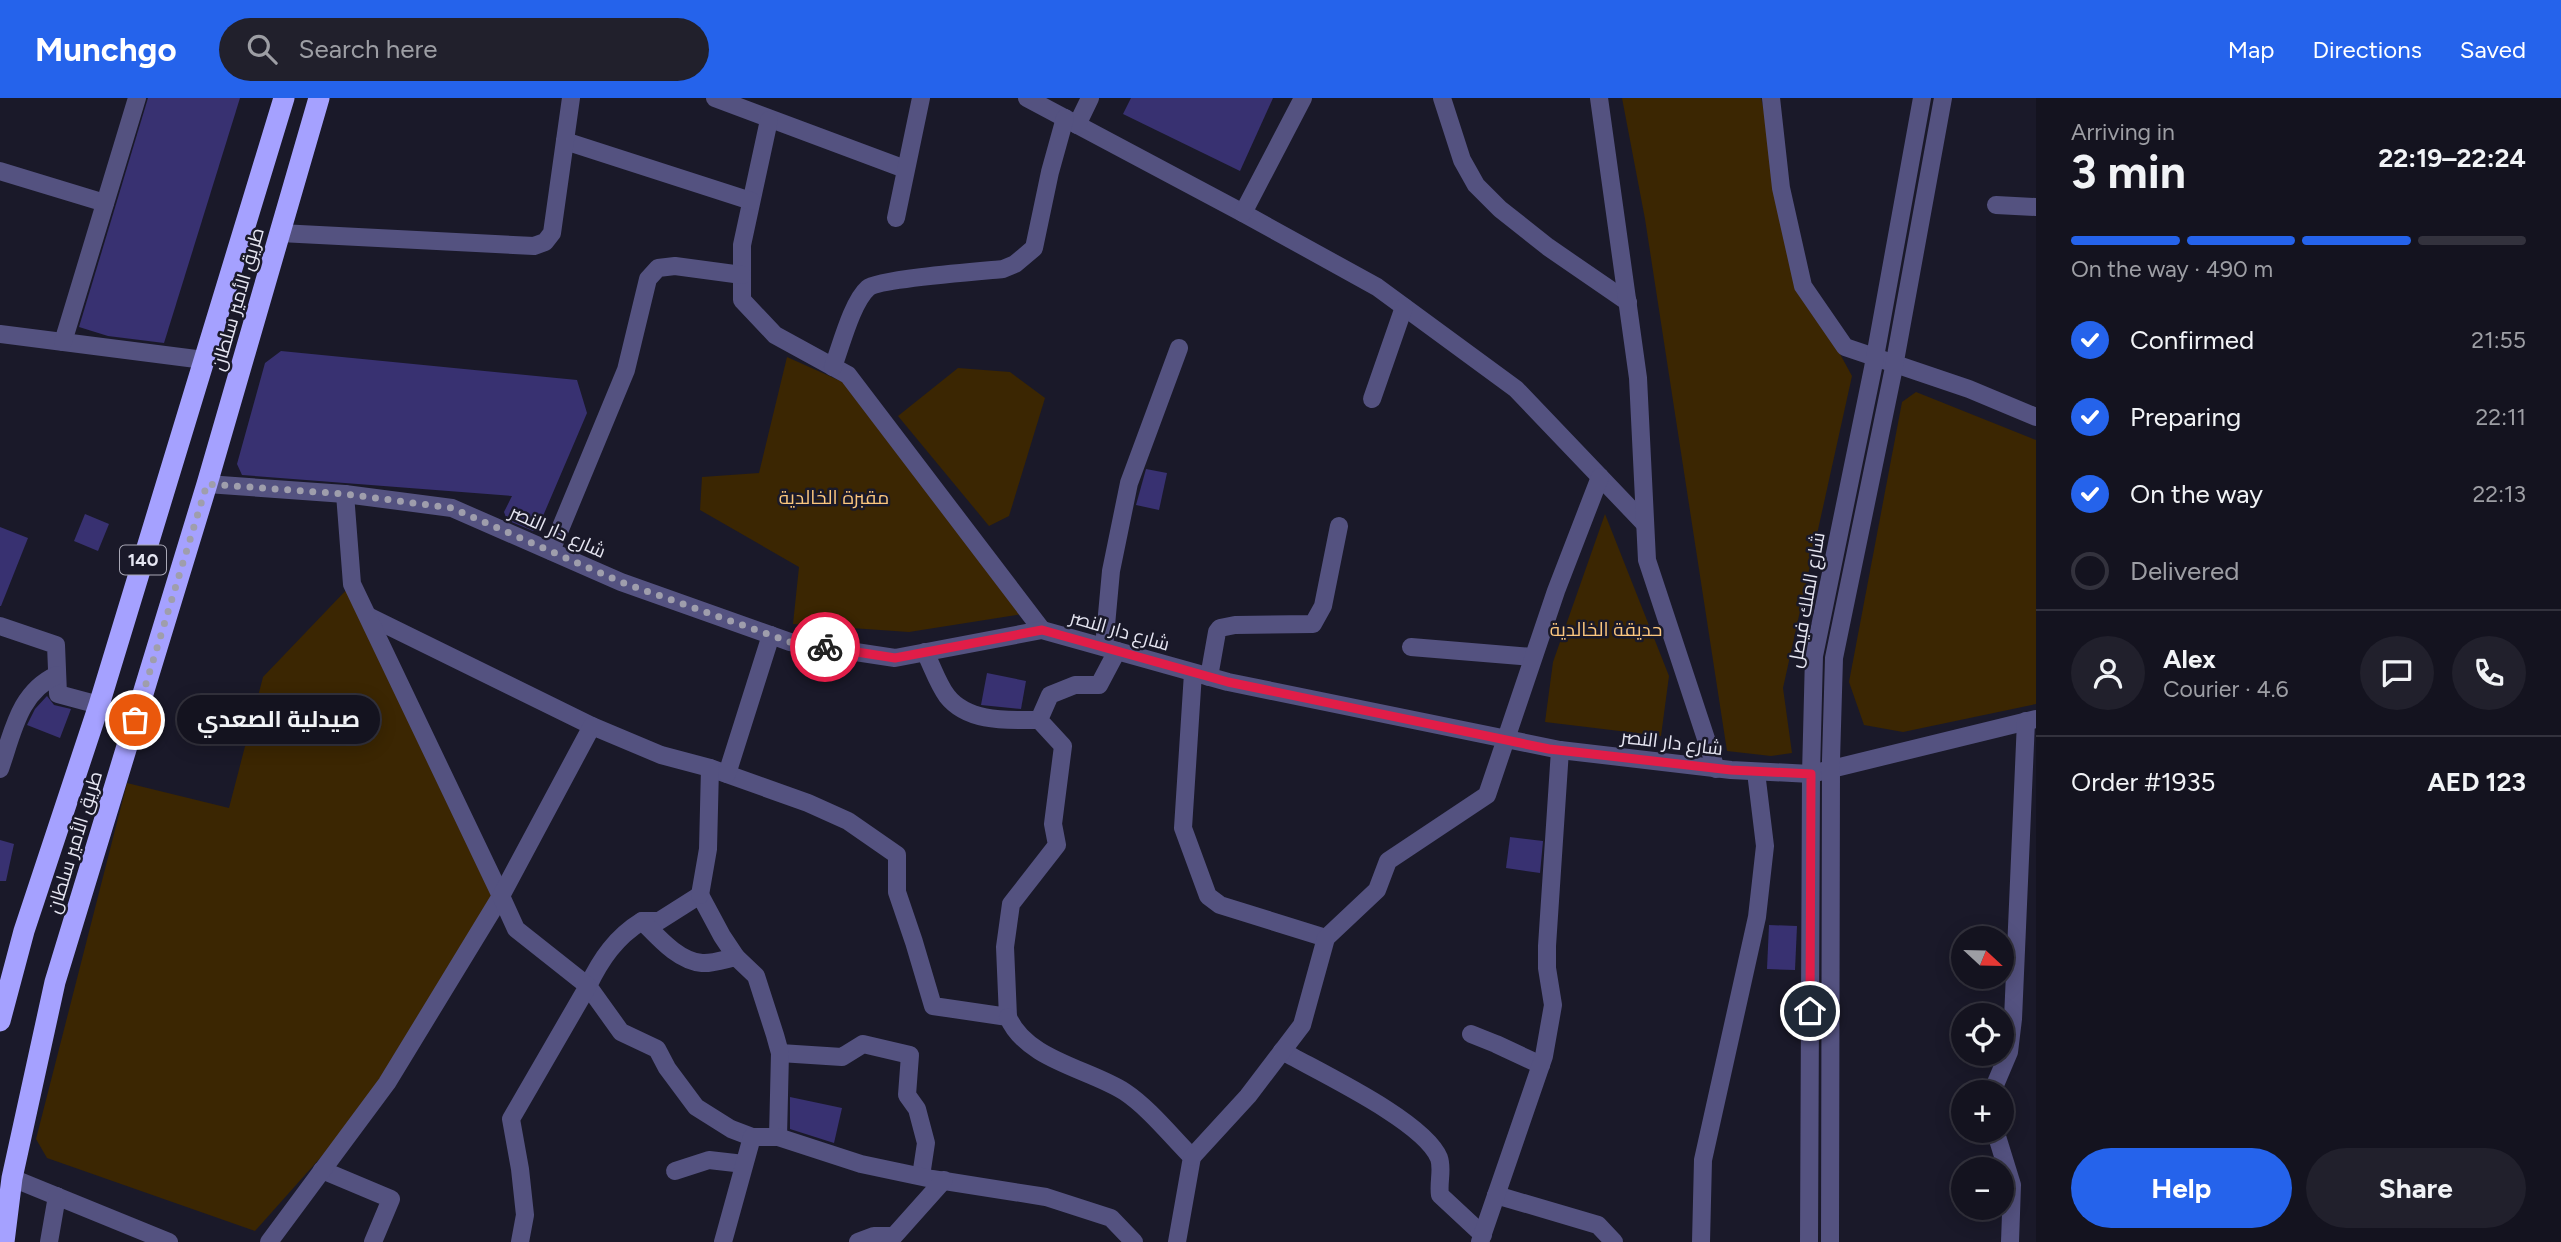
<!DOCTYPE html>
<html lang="en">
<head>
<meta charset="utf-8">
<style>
	body { margin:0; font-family:Figtree,Cairo,sans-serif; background:#21202c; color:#f1f3f6; height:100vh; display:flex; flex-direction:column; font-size:26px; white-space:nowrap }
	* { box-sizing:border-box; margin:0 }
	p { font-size:23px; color:#9d9ea4 }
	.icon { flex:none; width:38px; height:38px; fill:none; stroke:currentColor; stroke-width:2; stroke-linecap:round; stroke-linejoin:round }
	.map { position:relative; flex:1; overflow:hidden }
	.details { display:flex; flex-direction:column; background:#14131f; width:525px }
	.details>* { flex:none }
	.needle { width:46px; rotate:112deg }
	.buttons { position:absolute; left:1951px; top:828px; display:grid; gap:14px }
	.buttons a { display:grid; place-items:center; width:63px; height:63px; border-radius:50%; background:#14131f; box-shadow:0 4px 18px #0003,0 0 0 2px #33323d; font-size:35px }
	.pin { position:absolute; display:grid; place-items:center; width:60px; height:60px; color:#fff; margin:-30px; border:4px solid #fff; border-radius:50%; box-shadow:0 2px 7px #0007 }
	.courier { position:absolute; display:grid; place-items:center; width:70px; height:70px; margin:-35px; border:5px solid #e11d48; border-radius:50%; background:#fff; color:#222; box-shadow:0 2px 9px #0007 }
	.bubble { position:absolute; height:49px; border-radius:24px; background:#14131f; box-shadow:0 4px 18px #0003,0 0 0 2px #33323d; font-size:23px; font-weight:700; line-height:49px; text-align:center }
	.summary em { font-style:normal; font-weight:700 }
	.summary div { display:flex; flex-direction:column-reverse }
	.summary { display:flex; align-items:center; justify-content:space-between; height:119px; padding:0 35px }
	h1 { font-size:46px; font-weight:700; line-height:52px }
	.bar { display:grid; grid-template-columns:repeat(4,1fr); gap:10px 7px; align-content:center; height:84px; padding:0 35px }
	.bar i { height:9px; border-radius:5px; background:#33323d }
	.bar .active { background:#2563eb }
	.bar p { grid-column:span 4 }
	.line { display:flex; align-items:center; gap:18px; padding:0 35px; border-top:2px solid #33323d }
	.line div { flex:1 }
	.round { display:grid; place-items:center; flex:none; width:74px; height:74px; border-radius:37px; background:#21202c }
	ol { padding:0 35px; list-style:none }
	li { display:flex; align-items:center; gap:21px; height:77px }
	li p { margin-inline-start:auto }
	li .icon { padding:7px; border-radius:50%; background:#2563eb; color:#fff; stroke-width:4 }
	li:last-child { color:#9d9ea4 }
	li i { width:38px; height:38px; border:4px solid #33323d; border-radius:50% }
	.action { display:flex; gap:14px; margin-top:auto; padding:14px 35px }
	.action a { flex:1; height:80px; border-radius:42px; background:#2563eb; color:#fff; font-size:28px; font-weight:700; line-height:80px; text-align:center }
	.action a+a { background:#21202c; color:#f1f3f6 }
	header { display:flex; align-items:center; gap:42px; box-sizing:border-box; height:98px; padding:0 35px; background:#2563eb; color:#fff }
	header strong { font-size:33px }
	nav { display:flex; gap:38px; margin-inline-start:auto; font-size:24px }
	.search { width:490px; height:63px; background:#21202c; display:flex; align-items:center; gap:18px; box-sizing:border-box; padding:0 24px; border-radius:38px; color:#9d9ea4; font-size:26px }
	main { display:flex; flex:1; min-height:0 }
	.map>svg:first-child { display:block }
	.green { fill:#3b2602 }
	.building { fill:#383171 }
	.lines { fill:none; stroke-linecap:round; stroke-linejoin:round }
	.minor { stroke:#545280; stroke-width:18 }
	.highway { stroke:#a5a1ff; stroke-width:21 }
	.done { stroke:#9f9eac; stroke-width:7; stroke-dasharray:0 12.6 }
	.route { stroke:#e11d48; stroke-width:9 }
	.labels { text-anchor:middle; stroke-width:5; stroke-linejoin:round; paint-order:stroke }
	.shield { fill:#1a1929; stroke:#a9a8b6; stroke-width:2 }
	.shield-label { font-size:18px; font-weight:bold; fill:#e6e6f2 }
	.street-label { font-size:19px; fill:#e6e6f2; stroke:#1a1929 }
	.park-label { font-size:19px; fill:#fcc77e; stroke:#1a1929 }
</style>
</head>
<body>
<header>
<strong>Munchgo</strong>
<div class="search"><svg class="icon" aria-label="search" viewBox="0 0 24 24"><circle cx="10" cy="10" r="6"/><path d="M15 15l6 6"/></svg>Search here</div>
<nav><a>Map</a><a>Directions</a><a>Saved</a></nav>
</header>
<main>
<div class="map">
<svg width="2036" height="1144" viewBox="0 0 2036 1144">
	<rect width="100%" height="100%" fill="#1a1929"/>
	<g class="green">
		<path d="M1622,0h139l42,188 49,90 -69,312 9,65 -21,3 -44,-5 -82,-532z"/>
		<path d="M787,259l58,26 177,231 -113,18 -116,-8 6,-57 -99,-57 2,-33 57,-4z"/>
		<path d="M958,270l52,4 35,26 -36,118 -20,10 -91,-110z"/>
		<path d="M1916,294l120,48v264l-133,28 -39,-7 -15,-43 53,-280z"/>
		<path d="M1605,416l64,162 -8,60 -116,-14 8,-60z"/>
		<path d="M352,486l149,312 -114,187 -132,148 -208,-73 -11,-19 91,-356 102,25 34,-131z"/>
	</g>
	<g class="building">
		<path d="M148,0h92l-76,245 -56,-7 -29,-9z"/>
		<path d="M1131,0h142l-33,73 -117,-57z"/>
		<path d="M281,253l296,29 10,33 -50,117 -4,1 -26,-11 -3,-8 8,-16 -270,-21 -5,-11 28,-101z"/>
		<path d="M1146,371l21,4 -8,37 -23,-5z"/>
		<path d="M85,416l24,10 -11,27 -24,-10z"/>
		<path d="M0,429l28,11 -27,68h-1z"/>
		<path d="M987,575l39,8 -5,28 -40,-4z"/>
		<path d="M47,598l7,9 17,4 -11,29 -33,-13 8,-16z"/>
		<path d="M1510,739l33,4 -3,32 -34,-5z"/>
		<path d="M0,742l14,4 -8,37h-6z"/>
		<path d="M1769,827l28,1 -2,44 -28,-1z"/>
		<path d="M790,999l52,11 -8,35 -44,-14z"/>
	</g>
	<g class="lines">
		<g class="minor">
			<path d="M715,0l190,71"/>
			<path d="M1027,0l216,115 134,74 139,102 129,135"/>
			<path d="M1442,0l20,62 14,25 24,24 48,38 80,55"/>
			<path d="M1599,0l39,280 9,182 69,209"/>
			<path d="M1771,0l10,90 22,98 42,61 124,42 67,28"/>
			<path d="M769,22l-27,125v55l33,35 73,40 194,255"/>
			<path d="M1077,27l13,-27"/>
			<path d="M565,43l186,60"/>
			<path d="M0,73l105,32"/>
			<path d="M1996,107l40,2"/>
			<path d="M1243,115l60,-115"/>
			<path d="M896,120l25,-120"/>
			<path d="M280,135l254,13 11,-4 7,-9 19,-135"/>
			<path d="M0,236l204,26"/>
			<path d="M63,244l74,-244"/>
			<path d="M833,269c8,-21 19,-65 35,-79 10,-9 114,-17 135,-19l12,-5 19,-16 16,-76 15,-54"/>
			<path d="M1372,301l32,-92"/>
			<path d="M207,386l138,10 107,14 169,74 169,60 105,16 147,-28 186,52 332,68 171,20 80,4 225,-55"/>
			<path d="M551,453l75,-181 22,-91 10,-11 17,-2 67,9"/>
			<path d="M368,518l224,110"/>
			<path d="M0,528l56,19 2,49 41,11"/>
			<path d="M1104,549l7,-76 18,-88 50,-135"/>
			<path d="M1411,549l122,10"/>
			<path d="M925,554c7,14 13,32 22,44 21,27 62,24 92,24"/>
			<path d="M1193,575l-10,155 25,68 12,9 106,33"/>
			<path d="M1209,579l8,-45 3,-4 15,-3 78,-1 10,-18 16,-80"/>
			<path d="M710,670l98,35 40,18 49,34v37l17,50 19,64 75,11 -3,-70 6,-43 46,-59 -4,-21 10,-78 -24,-26 11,-25 25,-10h24l18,-34"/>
			<path d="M0,671c13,-37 19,-77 57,-94"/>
			<path d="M727,676l44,-139"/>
			<path d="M642,823h17l41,-26 22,41 14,21"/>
			<path d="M1008,919c18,43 82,52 117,75 24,16 47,45 67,65l-15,85"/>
			<path d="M1471,936l25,10 45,21"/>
			<path d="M1282,953c37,21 142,70 157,107 4,11 -1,25 1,37l43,40"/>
			<path d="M780,955l62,4 21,-13 47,11 -3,40 10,14 9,34 -5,33"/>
			<path d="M1995,994v-7l14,-33 4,-33 13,-298"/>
			<path d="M1995,1032l17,55 -2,57"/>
			<path d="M752,1039l-21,-8 -35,-22 -29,-39 -10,-19 -36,-17 -33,-46c13,-27 28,-49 54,-65 16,16 36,40 60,42 10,1 24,-4 34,-6l20,19 19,59 5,18 -2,84"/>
			<path d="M1192,1059l56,-61 54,-71 24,-87 51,-48 11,-29 99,-66 69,-204 44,-114"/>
			<path d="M322,1072l69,29 -18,43"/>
			<path d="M675,1073l34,-11 35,4"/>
			<path d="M12,1080l157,64"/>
			<path d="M1496,1097l102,30 16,17"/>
			<path d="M49,1144l8,-46"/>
			<path d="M269,1144l118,-159 114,-187 -149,-312 -7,-90"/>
			<path d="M520,1144l5,-27 -5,-46 -9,-50 77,-133 -72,-57 -15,-33 91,-170 69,29 49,13 -2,81 -8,46"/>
			<path d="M723,1144l29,-105h26l83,27 71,15 114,18 65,21 23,24"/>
			<path d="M858,1144l16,-6h20l50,-56"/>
			<path d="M1480,1144l64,-186 9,-51 -6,-37v-22l13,-196"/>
			<path d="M1701,1144l2,-82 54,-243 8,-71 -9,-74"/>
			<path d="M1809,1144l2,-468 3,-118 59,-288 49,-270"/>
			<path d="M1830,1144l1,-482 3,-102 59,-286 50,-274"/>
		</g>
		<g class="highway">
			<path d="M0,923l24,-90 75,-226 185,-607"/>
			<path d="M4,1144l8,-64 43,-196 152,-498 112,-386"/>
		</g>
	</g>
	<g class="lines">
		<path class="done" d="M135,622l72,-236 138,10 107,14 169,74 169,60 35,5"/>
		<path class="route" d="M825,549l70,11 147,-28 186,52 321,67 182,21 80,4 -1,237"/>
	</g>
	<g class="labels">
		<rect class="shield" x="120" y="447.5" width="46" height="29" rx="5"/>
		<g class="shield-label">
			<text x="143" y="468">140</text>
		</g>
		<g class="street-label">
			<text transform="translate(237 201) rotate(-74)" y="7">طريق الأمير سلطان</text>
			<text transform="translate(558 433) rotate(24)" y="7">شارع دار النصر</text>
			<text transform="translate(1806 502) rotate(-80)" y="7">شارع الملك فيصل</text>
			<text transform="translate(1120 532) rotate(16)" y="7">شارع دار النصر</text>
			<text transform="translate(1672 644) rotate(7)" y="7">شارع دار النصر</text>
			<text transform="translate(74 744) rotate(-73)" y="7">طريق الأمير سلطان</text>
		</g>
		<g class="park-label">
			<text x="834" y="406">مقبرة الخالدية</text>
			<text x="1606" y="538">حديقة الخالدية</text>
		</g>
	</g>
</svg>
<div class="buttons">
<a><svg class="needle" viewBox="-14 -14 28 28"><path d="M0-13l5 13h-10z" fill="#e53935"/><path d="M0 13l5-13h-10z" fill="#9d9ea4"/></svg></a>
<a><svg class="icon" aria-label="locate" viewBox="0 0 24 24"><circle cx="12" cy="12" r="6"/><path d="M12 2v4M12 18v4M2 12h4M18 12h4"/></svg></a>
<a>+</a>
<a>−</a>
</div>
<div class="pin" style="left:135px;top:622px;background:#ea580c"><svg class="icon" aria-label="bag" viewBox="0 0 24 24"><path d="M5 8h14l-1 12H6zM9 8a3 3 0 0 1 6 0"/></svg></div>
<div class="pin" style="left:1810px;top:913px;background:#1f2937"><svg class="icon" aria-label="home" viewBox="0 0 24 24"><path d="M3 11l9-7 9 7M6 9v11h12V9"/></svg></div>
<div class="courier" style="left:825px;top:549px"><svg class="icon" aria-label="bike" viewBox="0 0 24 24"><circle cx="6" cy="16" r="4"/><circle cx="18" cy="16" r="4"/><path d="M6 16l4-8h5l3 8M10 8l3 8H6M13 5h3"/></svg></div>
<div class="bubble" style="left:177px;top:597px;width:203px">صيدلية الصعدي</div>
</div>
<section class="details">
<div class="summary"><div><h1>3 min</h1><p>Arriving in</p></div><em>22:19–22:24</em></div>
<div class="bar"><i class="active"></i><i class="active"></i><i class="active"></i><i></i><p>On the way · 490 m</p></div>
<ol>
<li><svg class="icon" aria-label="check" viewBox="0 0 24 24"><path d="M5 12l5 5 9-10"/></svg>Confirmed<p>21:55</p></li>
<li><svg class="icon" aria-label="check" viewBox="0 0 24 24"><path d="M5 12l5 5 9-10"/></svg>Preparing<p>22:11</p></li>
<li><svg class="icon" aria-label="check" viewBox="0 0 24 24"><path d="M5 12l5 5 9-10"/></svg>On the way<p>22:13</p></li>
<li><i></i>Delivered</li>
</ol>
<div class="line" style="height:126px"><a class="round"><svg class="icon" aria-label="person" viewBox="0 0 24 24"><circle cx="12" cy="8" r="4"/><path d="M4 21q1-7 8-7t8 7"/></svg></a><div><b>Alex</b><p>Courier · 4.6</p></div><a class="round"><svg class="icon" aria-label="chat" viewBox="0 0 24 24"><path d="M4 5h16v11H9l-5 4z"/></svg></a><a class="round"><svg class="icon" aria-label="phone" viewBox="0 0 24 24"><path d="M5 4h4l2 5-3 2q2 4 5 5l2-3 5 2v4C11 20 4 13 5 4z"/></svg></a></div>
<div class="line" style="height:91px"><div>Order #1935</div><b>AED 123</b></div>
<div class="action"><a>Help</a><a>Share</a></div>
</section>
</main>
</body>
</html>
